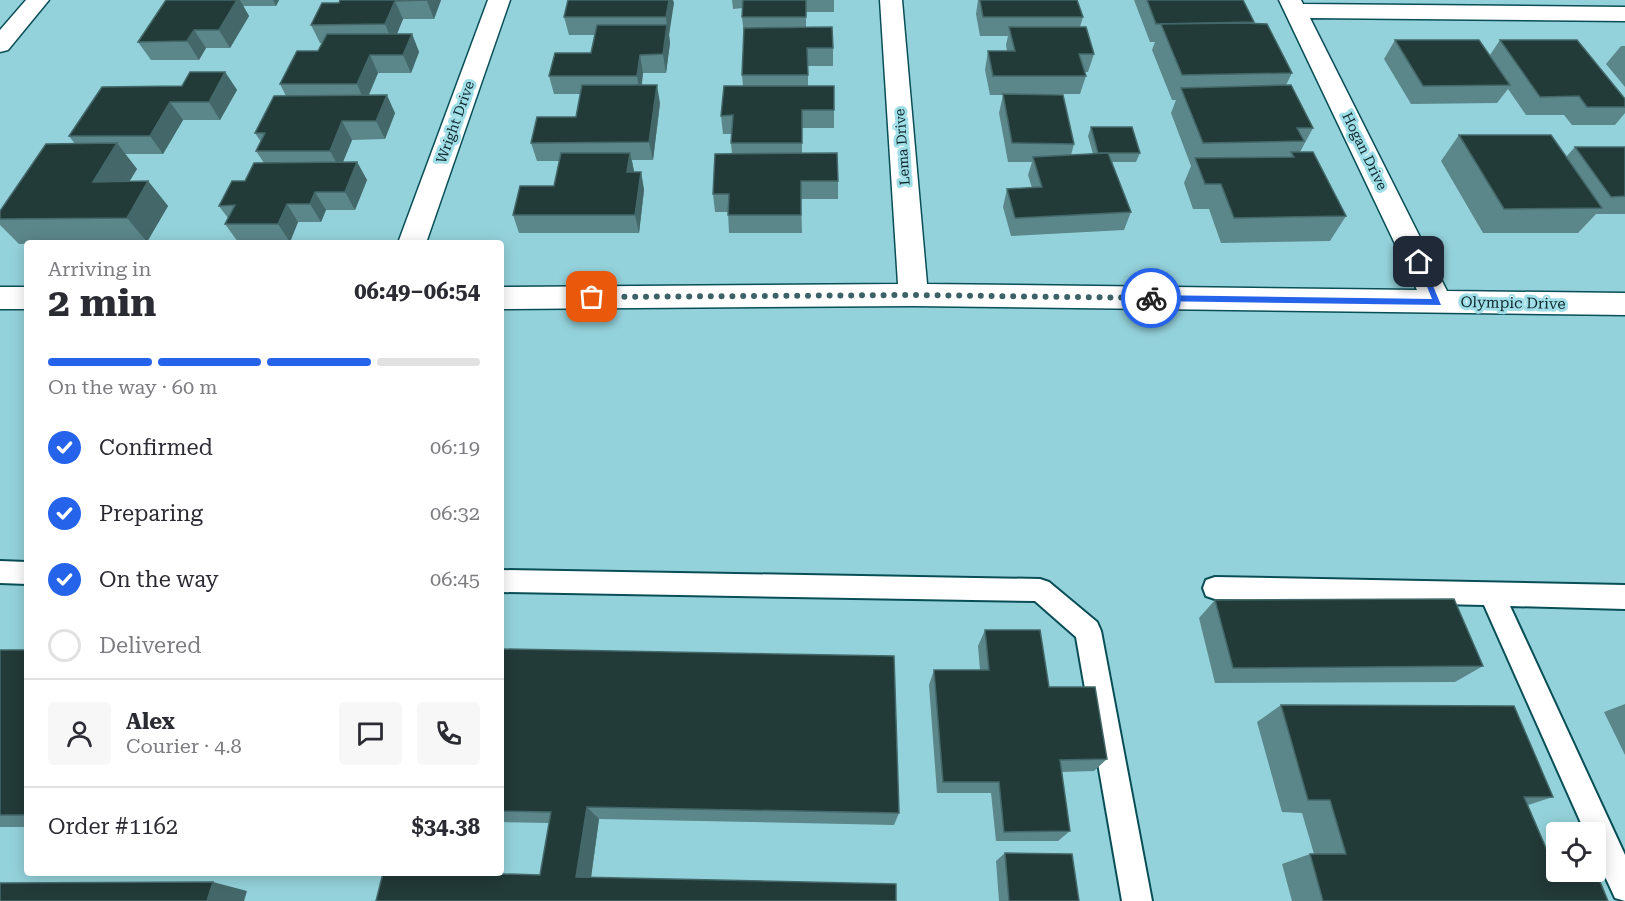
<!DOCTYPE html>
<html lang="en">
<head>
<meta charset="utf-8">
<style>
	body { margin:0; font-family:"Roboto Serif",serif; background:#f7f7f7; color:#2b2b33; height:100vh; display:flex; flex-direction:column; font-size:22px; white-space:nowrap }
	* { box-sizing:border-box; margin:0 }
	p { font-size:20px; color:#7c7c81 }
	.icon { flex:none; width:33px; height:33px; fill:none; stroke:currentColor; stroke-width:2; stroke-linecap:round; stroke-linejoin:round }
	.map { position:relative; flex:1; overflow:hidden }
	.panel { position:absolute; left:24px; top:240px; width:480px; height:636px; display:flex; flex-direction:column; background:#fff; border-radius:6px; box-shadow:0 3px 15px #0003 }
	.panel>* { flex:none }
	.tools { position:absolute; left:1546px; top:822px; display:grid; gap:12px }
	.tools a { display:grid; place-items:center; width:60px; height:60px; border-radius:6px; background:#fff; box-shadow:0 3px 15px #0003; font-size:30px }
	.pin { position:absolute; display:grid; place-items:center; width:51px; height:51px; color:#fff; margin:-26px; border-radius:12px; box-shadow:0 3px 9px #0006 }
	.courier { position:absolute; display:grid; place-items:center; width:60px; height:60px; margin:-30px; border:4px solid #2563eb; border-radius:50%; background:#fff; color:#222; box-shadow:0 2px 8px #0007 }
	.summary em { font-style:normal; font-weight:700 }
	.summary div { display:flex; flex-direction:column-reverse }
	.summary { display:flex; align-items:center; justify-content:space-between; height:102px; padding:0 24px }
	h1 { font-size:39px; font-weight:700; line-height:45px }
	.bar { display:grid; grid-template-columns:repeat(4,1fr); gap:9px 6px; align-content:center; height:72px; padding:0 24px }
	.bar i { height:8px; border-radius:4px; background:#e1e1e2 }
	.bar .selected { background:#2563eb }
	.bar p { grid-column:span 4 }
	.line { display:flex; align-items:center; gap:15px; padding:0 24px; border-top:2px solid #e1e1e2 }
	.line div { flex:1 }
	.round { display:grid; place-items:center; flex:none; width:63px; height:63px; border-radius:6px; background:#f7f7f7 }
	ol { padding:0 24px; list-style:none }
	li { display:flex; align-items:center; gap:18px; height:66px }
	li p { margin-inline-start:auto }
	li .icon { padding:6px; border-radius:50%; background:#2563eb; color:#fff; stroke-width:4 }
	li:last-child { color:#7c7c81 }
	li i { width:33px; height:33px; border:3px solid #e1e1e2; border-radius:50% }
	.map>svg:first-child { display:block }
	.lines { fill:none; stroke-linecap:round; stroke-linejoin:round }
	.service-casing { stroke:#094e57; stroke-width:4 }
	.minor-casing { stroke:#094e57; stroke-width:3 }
	.tertiary-casing { stroke:#094e57; stroke-width:3 }
	.service { fill:#fff; fill-rule:evenodd }
	.minor { fill:#fff; fill-rule:evenodd }
	.tertiary { fill:#fff; fill-rule:evenodd }
	.wall { fill:#5b868a }
	.shaded-wall { fill:#446869 }
	.building { fill:#223a38; stroke:#446869; stroke-width:1.5 }
	.route { fill:#2563eb }
	.done { stroke:#3c6268; stroke-width:6; stroke-dasharray:0 10.8 }
	.labels { text-anchor:middle; stroke-width:6; stroke-linejoin:round; paint-order:stroke }
	.far-street-label { font-size:14px; fill:#0c262a; stroke:#a1dfe8 }
	.street-label { font-size:15px; fill:#0c262a; stroke:#a1dfe8 }
</style>
</head>
<body>
<div class="map">
<svg width="1625" height="901" viewBox="0 0 1625 901">
	<rect width="100%" height="100%" fill="#94d2db"/>
	<g class="lines">
		<defs>
			<g id="service">
				<path d="M0,561l27,1v22l-27,-1z"/>
				<path d="M501,570l539,9 9,3 48,40 4,9 51,270h-30l-46,-264 -41,-36 -534,-9z"/>
				<path d="M1215,577l410,8v24l-115,-3 115,249v46l-10,-3 -19,-41v-25h-11l-101,-227 -269,-6 -9,-3 -3,-8 3,-8z"/>
			</g>
			<g id="minor">
				<path d="M488,0h22l-84,243h-28z"/>
				<path d="M880,0h22l25,284 490,6 -138,-290h22l2,4 322,3v14l-315,-3 137,273 178,2v22l-712,-9 -412,3v-22l397,-3z"/>
				<rect x="0" y="287" width="27" height="22"/>
			</g>
			<path id="tertiary" d="M26,0h23l-41,50 -8,2v-22z"/>
		</defs>
		<use href="#service" class="service-casing"/>
		<use href="#minor" class="minor-casing"/>
		<use href="#tertiary" class="tertiary-casing"/>
		<use href="#service" class="service"/>
		<use href="#minor" class="minor"/>
		<use href="#tertiary" class="tertiary"/>
	</g>
	<g class="wall">
		<path d="M166,0h113l-3,6h-33l6,10 -19,32h-24l-7,12h-48l-13,-18z"/>
		<path d="M340,0h101l-7,19h-31l-6,15h15l7,18 -8,21h-33l-9,22 26,18 -10,26 -33,1 -9,22h14l10,18 -12,30h-29l-5,12h-23l-8,20h-52l-13,-18 3,-6 -9,-12 45,-43 -8,-12 5,-9 -6,-9 31,-37 -6,-12 38,-33 4,-8h-2l-9,-18 28,-22z"/>
		<path d="M568,0h105l-4,35 1,8 -4,30h-23l-1,12 18,18 -7,57h-21l2,12h7l3,18 -5,43h-120l-6,-18 41,-29 5,-25h-22l-6,-18 45,-26 4,-23h-26l-5,-18 42,-23 4,-18h-26l-5,-18z"/>
		<path d="M732,0h102v12h-28v15l27,21v18h-25v20l26,24v18h-32v25l36,28v18h-37l1,34h-73l-1,-21h-13l-2,-18 19,-40 -1,-11 1,-9h-9l-2,-18 22,-30 -1,-11 2,-40 -2,-18 1,-9 -10,1z"/>
		<path d="M978,0h99l6,17 -3,10 14,27 -6,18h-4l2,4 -6,18h-31l25,50 -3,11 22,-1 -5,-18 3,-9 49,26 -4,9h-24l19,50 -7,18 -113,6 -8,-29 4,-18 25,-1 -4,-13 4,-13h-24l-9,-49 4,-18h-13l-5,-25 3,-19h19l-1,-6 2,-9h-28l-4,-22z"/>
		<path d="M1134,0h109l11,22v2l38,49 -6,12 27,43 -13,24 46,64 -16,25 -109,2 -12,-34h-16l-9,-26 7,-17 -20,-53 5,-13h-4l-20,-50 3,-8h-5z"/>
		<path d="M1395,40l95,15 10,-15 125,59v14l-10,12h-43l-8,-10h-38l-18,-26 -11,14 -86,1 -27,-45z"/>
		<path d="M1621,46h4v41l-19,-23z"/>
		<path d="M225,72l12,18 -17,30h-37l-20,34h-38l12,15 -8,12h19l20,25 -21,36 -128,2 -19,-19v-14l75,-67 -6,-8 113,-50z"/>
		<path d="M1459,135l107,22 9,-10h50v67h-29l-18,19h-95l-42,-72z"/>
		<path d="M1215,600l268,66 -28,16 -240,1 -16,-65z"/>
		<path d="M985,630l64,57 58,72 -13,12 -33,1 9,59 -12,10h-62l-5,-48h-54l-8,-108 5,-15h46l-2,-24z"/>
		<path d="M501,649l398,164 -5,12 -295,-6 -8,58 -51,-2 9,-52 -48,-1z"/>
		<rect x="0" y="650" width="27" height="177"/>
		<path d="M1625,704v51l-21,-43z"/>
		<path d="M1281,705l272,92 -25,8 21,50 59,46h-316l-10,-37 28,-10h4l-12,-41 -20,-1 -25,-90z"/>
		<path d="M1005,853l74,48h-80l-3,-40z"/>
	</g>
	<g class="shaded-wall">
		<path d="M237,0h3l9,16 -19,32 -11,-18z"/>
		<path d="M273,0h6l-3,6z"/>
		<path d="M427,0h14l-7,19 -7,-18z"/>
		<path d="M669,0h4l1,3 -5,32 1,8 -4,30 -3,-19 4,-29 -1,-8z"/>
		<path d="M395,1l8,18 -10,24 -8,-19z"/>
		<path d="M194,30l12,18 -7,12 -12,-19z"/>
		<path d="M412,34l7,18 -8,21 -8,-18z"/>
		<path d="M370,55l8,18 -13,30 -8,-19z"/>
		<path d="M640,55l3,18 -3,21 -3,-18z"/>
		<path d="M225,72l12,18 -17,30 -11,-18z"/>
		<path d="M657,85l3,18 -7,57 -4,-18z"/>
		<path d="M387,95l8,18 -10,26 -9,-18z"/>
		<path d="M170,102l13,18 -20,34 -13,-18z"/>
		<path d="M342,121l10,19 -12,29 -10,-18z"/>
		<path d="M117,143l20,26 -23,38 -21,-25z"/>
		<path d="M630,153l4,18 -3,19 -4,-18z"/>
		<path d="M357,162l10,18 -12,30 -10,-18z"/>
		<path d="M641,172l3,18 -5,43 -4,-18z"/>
		<path d="M148,181l20,25 -21,36 -20,-24z"/>
		<path d="M315,192l11,18 -5,12 -11,-18z"/>
		<path d="M287,204l11,18 -8,20 -12,-18z"/>
		<path d="M587,807l12,12 -9,66 -14,-8z"/>
		<path d="M213,882l34,9 -3,10h-37z"/>
	</g>
	<g class="building">
		<path d="M166,0h71l-18,30h-25l-7,11 -49,1z"/>
		<path d="M340,0h87l-32,1 -10,23 -74,1 11,-22h17z"/>
		<path d="M568,0h101l-3,17h-102z"/>
		<path d="M743,0h63v17h-64z"/>
		<path d="M980,0h97l6,17h-100z"/>
		<path d="M1147,0h96l11,22 -98,2z"/>
		<path d="M1241,23l26,1 25,49 -110,2 -21,-51z"/>
		<path d="M597,25h70l-4,29 -23,1 -3,21h-88l6,-23h36z"/>
		<path d="M832,27l1,21h-26l1,27h-66l2,-47z"/>
		<path d="M1009,27h77l8,27h-15l7,22h-93l-5,-25h27z"/>
		<path d="M327,34h85l-9,21h-33l-13,29h-77l17,-33h21z"/>
		<path d="M1395,40h84l31,45 -87,1z"/>
		<path d="M1500,40h77l48,59v8h-38l-8,-11 -39,1z"/>
		<path d="M190,72h35l-16,30h-39l-20,34h-81l33,-49 80,-1z"/>
		<path d="M582,85h75l-8,57 -118,1 6,-26h39z"/>
		<path d="M1291,85l22,43h-16l7,13 -101,2 -22,-55z"/>
		<path d="M724,86h110v24h-32v33h-71l2,-28 -12,1z"/>
		<path d="M1003,94l60,1 11,49 -62,-1z"/>
		<path d="M387,95l-11,26h-34l-12,30h-74l9,-18h-10l19,-37z"/>
		<path d="M1091,127h41l8,26h-42z"/>
		<path d="M1459,135h92l51,73 -98,1z"/>
		<path d="M117,143l-24,39 55,-1 -21,37 -127,1v-8l46,-67z"/>
		<path d="M1575,147h50v49l-14,1z"/>
		<path d="M1291,152h22l33,64 -112,2 -13,-34h-16l-10,-26 99,-1z"/>
		<path d="M561,153h69l-3,19h14l-6,43h-122l7,-29h34z"/>
		<path d="M837,153l1,28h-37v34h-73l1,-21h-16l2,-40z"/>
		<path d="M1108,153l23,59 -116,6 -8,-29 35,-2 -9,-30z"/>
		<path d="M357,162l-12,30h-30l-5,12h-23l-9,20h-53l10,-19 -16,1 13,-25h13l9,-18z"/>
		<path d="M1454,599l29,67 -250,2 -18,-68z"/>
		<path d="M985,630h55l9,57h46l12,72 -47,1 10,71 -66,1 -5,-50h-56l-9,-112h55z"/>
		<path d="M501,649l393,7 5,157 -312,-6 -11,70 320,7v17h-520l7,-28h84l73,2 11,-63 -50,-1z"/>
		<rect x="0" y="650" width="27" height="165"/>
		<path d="M1281,705l233,1 39,91h-29l25,58h8v17h39l12,29h-285l-13,-47h36l-16,-54h-22z"/>
		<path d="M1005,853l67,1 7,47h-70z"/>
		<path d="M213,882l-6,19h-207v-18z"/>
	</g>
	<path class="route" d="M1416,259l7,3 18,43 -290,-4 -4,-3 4,-3 281,4z"/>
	<g class="lines">
		<path class="done" d="M592,297l321,-2 238,3"/>
	</g>
	<g class="labels">
		<g class="far-street-label">
			<text transform="translate(455 122) rotate(-70)" y="5">Wright Drive</text>
			<text transform="translate(902 147) rotate(-94)" y="5">Lema Drive</text>
			<text transform="translate(1365 151) rotate(64)" y="5">Hogan Drive</text>
		</g>
		<g class="street-label">
			<text transform="translate(1513 303) rotate(1)" y="5">Olympic Drive</text>
		</g>
	</g>
</svg>
<div class="tools">
<a><svg class="icon" aria-label="locate" viewBox="0 0 24 24"><circle cx="12" cy="12" r="6"/><path d="M12 2v4M12 18v4M2 12h4M18 12h4"/></svg></a>
</div>
<div class="pin" style="left:592px;top:297px;background:#ea580c"><svg class="icon" aria-label="bag" viewBox="0 0 24 24"><path d="M5 8h14l-1 12H6zM9 8a3 3 0 0 1 6 0"/></svg></div>
<div class="pin" style="left:1419px;top:262px;background:#1f2937"><svg class="icon" aria-label="home" viewBox="0 0 24 24"><path d="M3 11l9-7 9 7M6 9v11h12V9"/></svg></div>
<div class="courier" style="left:1151px;top:298px"><svg class="icon" aria-label="bike" viewBox="0 0 24 24"><circle cx="6" cy="16" r="4"/><circle cx="18" cy="16" r="4"/><path d="M6 16l4-8h5l3 8M10 8l3 8H6M13 5h3"/></svg></div>
<section class="panel">
<div class="summary"><div><h1>2 min</h1><p>Arriving in</p></div><em>06:49–06:54</em></div>
<div class="bar"><i class="selected"></i><i class="selected"></i><i class="selected"></i><i></i><p>On the way · 60 m</p></div>
<ol>
<li><svg class="icon" aria-label="check" viewBox="0 0 24 24"><path d="M5 12l5 5 9-10"/></svg>Confirmed<p>06:19</p></li>
<li><svg class="icon" aria-label="check" viewBox="0 0 24 24"><path d="M5 12l5 5 9-10"/></svg>Preparing<p>06:32</p></li>
<li><svg class="icon" aria-label="check" viewBox="0 0 24 24"><path d="M5 12l5 5 9-10"/></svg>On the way<p>06:45</p></li>
<li><i></i>Delivered</li>
</ol>
<div class="line" style="height:108px"><a class="round"><svg class="icon" aria-label="person" viewBox="0 0 24 24"><circle cx="12" cy="8" r="4"/><path d="M4 21q1-7 8-7t8 7"/></svg></a><div><b>Alex</b><p>Courier · 4.8</p></div><a class="round"><svg class="icon" aria-label="chat" viewBox="0 0 24 24"><path d="M4 5h16v11H9l-5 4z"/></svg></a><a class="round"><svg class="icon" aria-label="phone" viewBox="0 0 24 24"><path d="M5 4h4l2 5-3 2q2 4 5 5l2-3 5 2v4C11 20 4 13 5 4z"/></svg></a></div>
<div class="line" style="height:78px"><div>Order #1162</div><b>$34.38</b></div>
</section>
</div>
</body>
</html>
